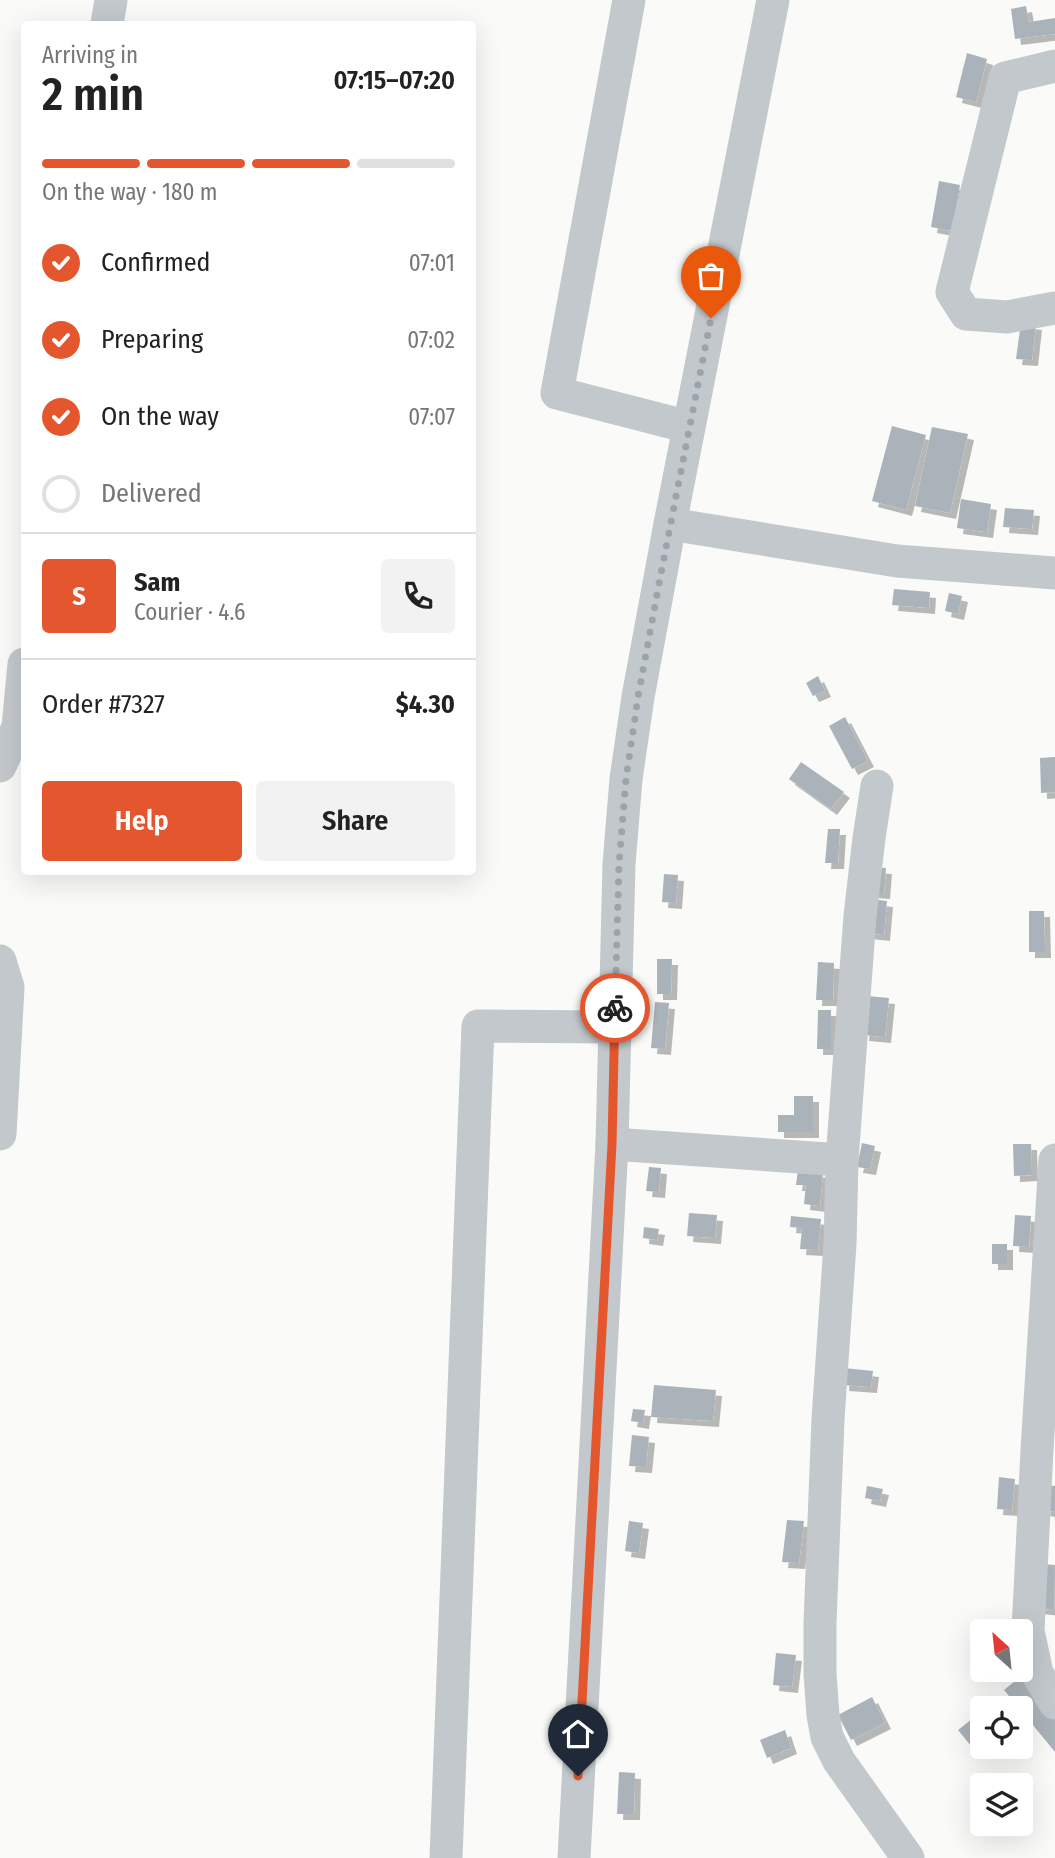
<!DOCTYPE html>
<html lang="en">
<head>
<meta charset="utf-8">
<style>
	body { margin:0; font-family:"Fira Sans Condensed",sans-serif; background:#f2f2f2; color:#222; height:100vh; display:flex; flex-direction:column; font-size:26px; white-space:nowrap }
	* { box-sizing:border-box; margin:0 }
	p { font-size:23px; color:#767676 }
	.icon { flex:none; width:38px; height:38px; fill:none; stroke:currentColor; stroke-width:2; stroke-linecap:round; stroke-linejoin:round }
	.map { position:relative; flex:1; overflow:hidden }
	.side { position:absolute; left:21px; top:21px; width:455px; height:854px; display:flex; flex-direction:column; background:#fff; border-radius:7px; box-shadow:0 7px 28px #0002 }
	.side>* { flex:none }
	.needle { width:46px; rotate:333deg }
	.buttons { position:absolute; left:970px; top:1619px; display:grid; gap:14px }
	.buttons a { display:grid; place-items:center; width:63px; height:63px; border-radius:7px; background:#fff; box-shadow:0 7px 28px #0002; font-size:35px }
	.pin { position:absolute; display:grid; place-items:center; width:60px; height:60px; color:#fff; margin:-72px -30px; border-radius:50% 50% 50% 0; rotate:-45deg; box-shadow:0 0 7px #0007 }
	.pin .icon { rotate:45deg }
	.courier { position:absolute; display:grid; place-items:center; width:70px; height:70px; margin:-35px; border:5px solid #e4572e; border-radius:50%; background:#fff; color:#222; box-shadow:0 2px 9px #0007 }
	.summary em { font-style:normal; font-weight:600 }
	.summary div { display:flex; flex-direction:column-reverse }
	.summary { display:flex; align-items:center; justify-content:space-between; height:119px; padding:0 21px }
	h1 { font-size:46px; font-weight:600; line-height:52px }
	.bar { display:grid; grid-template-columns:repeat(4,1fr); gap:10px 7px; align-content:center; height:84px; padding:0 21px }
	.bar i { height:9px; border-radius:5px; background:#e0e0e0 }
	.bar .current { background:#e4572e }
	.bar p { grid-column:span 4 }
	.line { display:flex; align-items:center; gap:18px; padding:0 21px; border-top:2px solid #e0e0e0 }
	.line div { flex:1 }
	.round { display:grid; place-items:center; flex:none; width:74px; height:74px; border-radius:7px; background:#f2f2f2 }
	ol { padding:0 21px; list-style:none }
	li { display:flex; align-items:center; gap:21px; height:77px }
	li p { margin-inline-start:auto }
	li .icon { padding:7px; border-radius:50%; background:#e4572e; color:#fff; stroke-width:4 }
	li:last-child { color:#767676 }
	li i { width:38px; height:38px; border:4px solid #e0e0e0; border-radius:50% }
	.action { display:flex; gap:14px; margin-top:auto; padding:14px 21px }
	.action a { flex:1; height:80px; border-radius:7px; background:#e4572e; color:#fff; font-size:28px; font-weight:600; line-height:80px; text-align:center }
	.action a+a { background:#f2f2f2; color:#222 }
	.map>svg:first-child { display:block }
	.building { fill:#aab3b9; filter:url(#shadow) }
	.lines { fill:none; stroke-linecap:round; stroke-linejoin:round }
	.minor { stroke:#c3c8cc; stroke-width:33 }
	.done { stroke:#99a4ac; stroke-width:7; stroke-dasharray:0 12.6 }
	.route { stroke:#e4572e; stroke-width:9 }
</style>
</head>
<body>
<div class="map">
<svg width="1055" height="1858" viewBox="0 0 1055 1858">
	<defs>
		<filter id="shadow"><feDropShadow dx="6" dy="6" stdDeviation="0" flood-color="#0004"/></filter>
	</defs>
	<rect width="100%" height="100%" fill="#fafaf8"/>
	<g class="building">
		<path d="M1026,6l3,16 26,-4v16l-40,5 -4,-30z"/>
		<path d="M967,53l20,6 -11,43 -20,-5z"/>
		<path d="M939,181l21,4 -8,46 -21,-4z"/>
		<path d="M1021,322l15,2 -4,36 -16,-1z"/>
		<path d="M892,426l34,9 -20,75 -34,-9z"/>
		<path d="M932,427l36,7 -18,79 -35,-7z"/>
		<path d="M961,499l30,5 -4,28 -30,-4z"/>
		<path d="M1005,508l29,2 -2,19 -29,-2z"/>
		<path d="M894,589l36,3 -1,16 -37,-3z"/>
		<path d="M949,593l13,3 -4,18 -13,-3z"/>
		<path d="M818,676l7,15 -12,5 -7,-13z"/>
		<path d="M845,717l23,44 -16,8 -23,-43z"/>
		<path d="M1055,757v35l-14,1 -1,-35z"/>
		<path d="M801,762l43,30 -13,17 -42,-30z"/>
		<path d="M828,829h12l-2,34h-13z"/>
		<path d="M871,867l15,1 -2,25 -15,-1z"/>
		<path d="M664,874l14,1 -2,28 -14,-1z"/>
		<path d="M869,899l18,2 -3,34 -18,-2z"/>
		<path d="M1029,911h15l1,41h-16z"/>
		<path d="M657,959h15l-1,35h-14z"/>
		<path d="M818,962l16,1 -1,37h-17z"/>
		<path d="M867,996l22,2 -4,39 -22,-2z"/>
		<path d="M655,1002l14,1 -4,46 -14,-1z"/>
		<path d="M818,1010h13v39h-14z"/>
		<path d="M794,1096h19v36h-35v-17h16z"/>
		<path d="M862,1143l13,3 -5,23 -13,-2z"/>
		<path d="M1013,1144h18l1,31 -18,1z"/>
		<path d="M649,1167l12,1 -2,24 -13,-1z"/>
		<path d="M798,1170l25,2 -3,34 -16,-2 2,-19h-10z"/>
		<path d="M689,1213l28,2 -2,23 -28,-2z"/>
		<path d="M1015,1215l16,1 -2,31 -16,-1z"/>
		<path d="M791,1216l30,3 -3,31 -18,-1 2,-21 -12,-1z"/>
		<path d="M644,1227l15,2 -2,11 -14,-2z"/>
		<rect x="992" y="1244" width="15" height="20"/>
		<path d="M844,1368l29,3 -2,16 -28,-2z"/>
		<path d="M654,1385l62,5 -3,31 -62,-4z"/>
		<path d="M633,1409l12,1 -2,13 -12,-2z"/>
		<path d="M632,1435l17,2 -3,30 -17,-1z"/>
		<path d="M999,1477l16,2 -3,31 -15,-1z"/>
		<path d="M1047,1485l8,1v26l-11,-2z"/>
		<path d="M867,1486l16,3 -3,12 -15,-3z"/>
		<path d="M787,1520l17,1 -5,42 -17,-1z"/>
		<path d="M629,1521l14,2 -4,30 -14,-2z"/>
		<path d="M1042,1564l13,1 -1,45 -17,-2z"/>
		<path d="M776,1653l20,2 -4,32 -19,-2z"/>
		<path d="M1021,1676l34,42v34l-51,-62z"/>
		<path d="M872,1697l13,26 -34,17 -13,-25z"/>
		<path d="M982,1711v37l-6,4 -18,-22z"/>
		<path d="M785,1730l6,18 -24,10 -7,-18z"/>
		<path d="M619,1772l16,1 -1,41h-17z"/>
	</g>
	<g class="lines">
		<g class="minor">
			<path d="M629,0l-72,393 132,34"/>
			<path d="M107,24l4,-24"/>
			<path d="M1055,66l-50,12 -53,214 14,22 41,3 48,-9"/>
			<path d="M670,524l227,37 158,12"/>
			<path d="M0,766l18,-39 6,-63"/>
			<path d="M877,786l-8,52 -9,78 -18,244 -2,84 -12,175 -8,204v50l3,42 4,22 12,24 69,97"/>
			<path d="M0,961l8,26 -8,147"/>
			<path d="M612,1144l230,16"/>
			<path d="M1055,1160l-18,290 -9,181 9,42 18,30"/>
			<path d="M446,1858l32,-832 137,1"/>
			<path d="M574,1858l38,-714 7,-280 7,-85 12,-82 32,-173 103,-524"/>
		</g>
	</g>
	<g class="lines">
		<path class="done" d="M615,1008l4,-144 7,-85 12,-82 23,-124 50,-255"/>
		<path class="route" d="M578,1776l34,-632 3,-136"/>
	</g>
</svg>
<div class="buttons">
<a><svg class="needle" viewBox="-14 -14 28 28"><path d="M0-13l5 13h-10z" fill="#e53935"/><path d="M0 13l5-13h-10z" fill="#767676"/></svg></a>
<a><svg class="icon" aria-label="locate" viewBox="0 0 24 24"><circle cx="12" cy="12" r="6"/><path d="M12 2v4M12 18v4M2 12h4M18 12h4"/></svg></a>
<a><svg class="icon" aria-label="layers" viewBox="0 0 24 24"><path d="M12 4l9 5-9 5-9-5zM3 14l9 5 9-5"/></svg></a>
</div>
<div class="pin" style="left:711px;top:318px;background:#ea580c"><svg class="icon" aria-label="bag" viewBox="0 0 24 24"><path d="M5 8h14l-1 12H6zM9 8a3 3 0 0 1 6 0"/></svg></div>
<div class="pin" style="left:578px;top:1776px;background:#1f2937"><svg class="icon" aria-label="home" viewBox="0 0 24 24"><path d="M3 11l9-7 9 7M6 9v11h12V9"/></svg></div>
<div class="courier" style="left:615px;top:1008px"><svg class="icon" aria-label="bike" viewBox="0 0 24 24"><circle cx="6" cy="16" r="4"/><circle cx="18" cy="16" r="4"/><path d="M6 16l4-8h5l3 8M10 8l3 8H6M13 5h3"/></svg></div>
<section class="side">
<div class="summary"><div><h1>2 min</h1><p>Arriving in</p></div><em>07:15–07:20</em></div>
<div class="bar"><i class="current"></i><i class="current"></i><i class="current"></i><i></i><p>On the way · 180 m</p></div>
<ol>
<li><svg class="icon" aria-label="check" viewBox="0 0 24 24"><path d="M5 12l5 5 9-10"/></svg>Confirmed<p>07:01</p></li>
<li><svg class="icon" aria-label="check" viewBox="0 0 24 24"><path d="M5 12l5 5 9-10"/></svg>Preparing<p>07:02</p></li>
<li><svg class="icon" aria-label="check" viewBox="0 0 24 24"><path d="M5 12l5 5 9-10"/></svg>On the way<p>07:07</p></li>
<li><i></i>Delivered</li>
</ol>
<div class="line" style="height:126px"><b class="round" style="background:#e4572e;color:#fff">S</b><div><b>Sam</b><p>Courier · 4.6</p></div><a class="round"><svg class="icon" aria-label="phone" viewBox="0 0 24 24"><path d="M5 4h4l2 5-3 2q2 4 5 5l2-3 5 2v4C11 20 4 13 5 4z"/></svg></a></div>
<div class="line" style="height:91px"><div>Order #7327</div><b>$4.30</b></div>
<div class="action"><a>Help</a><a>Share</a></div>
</section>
</div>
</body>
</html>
